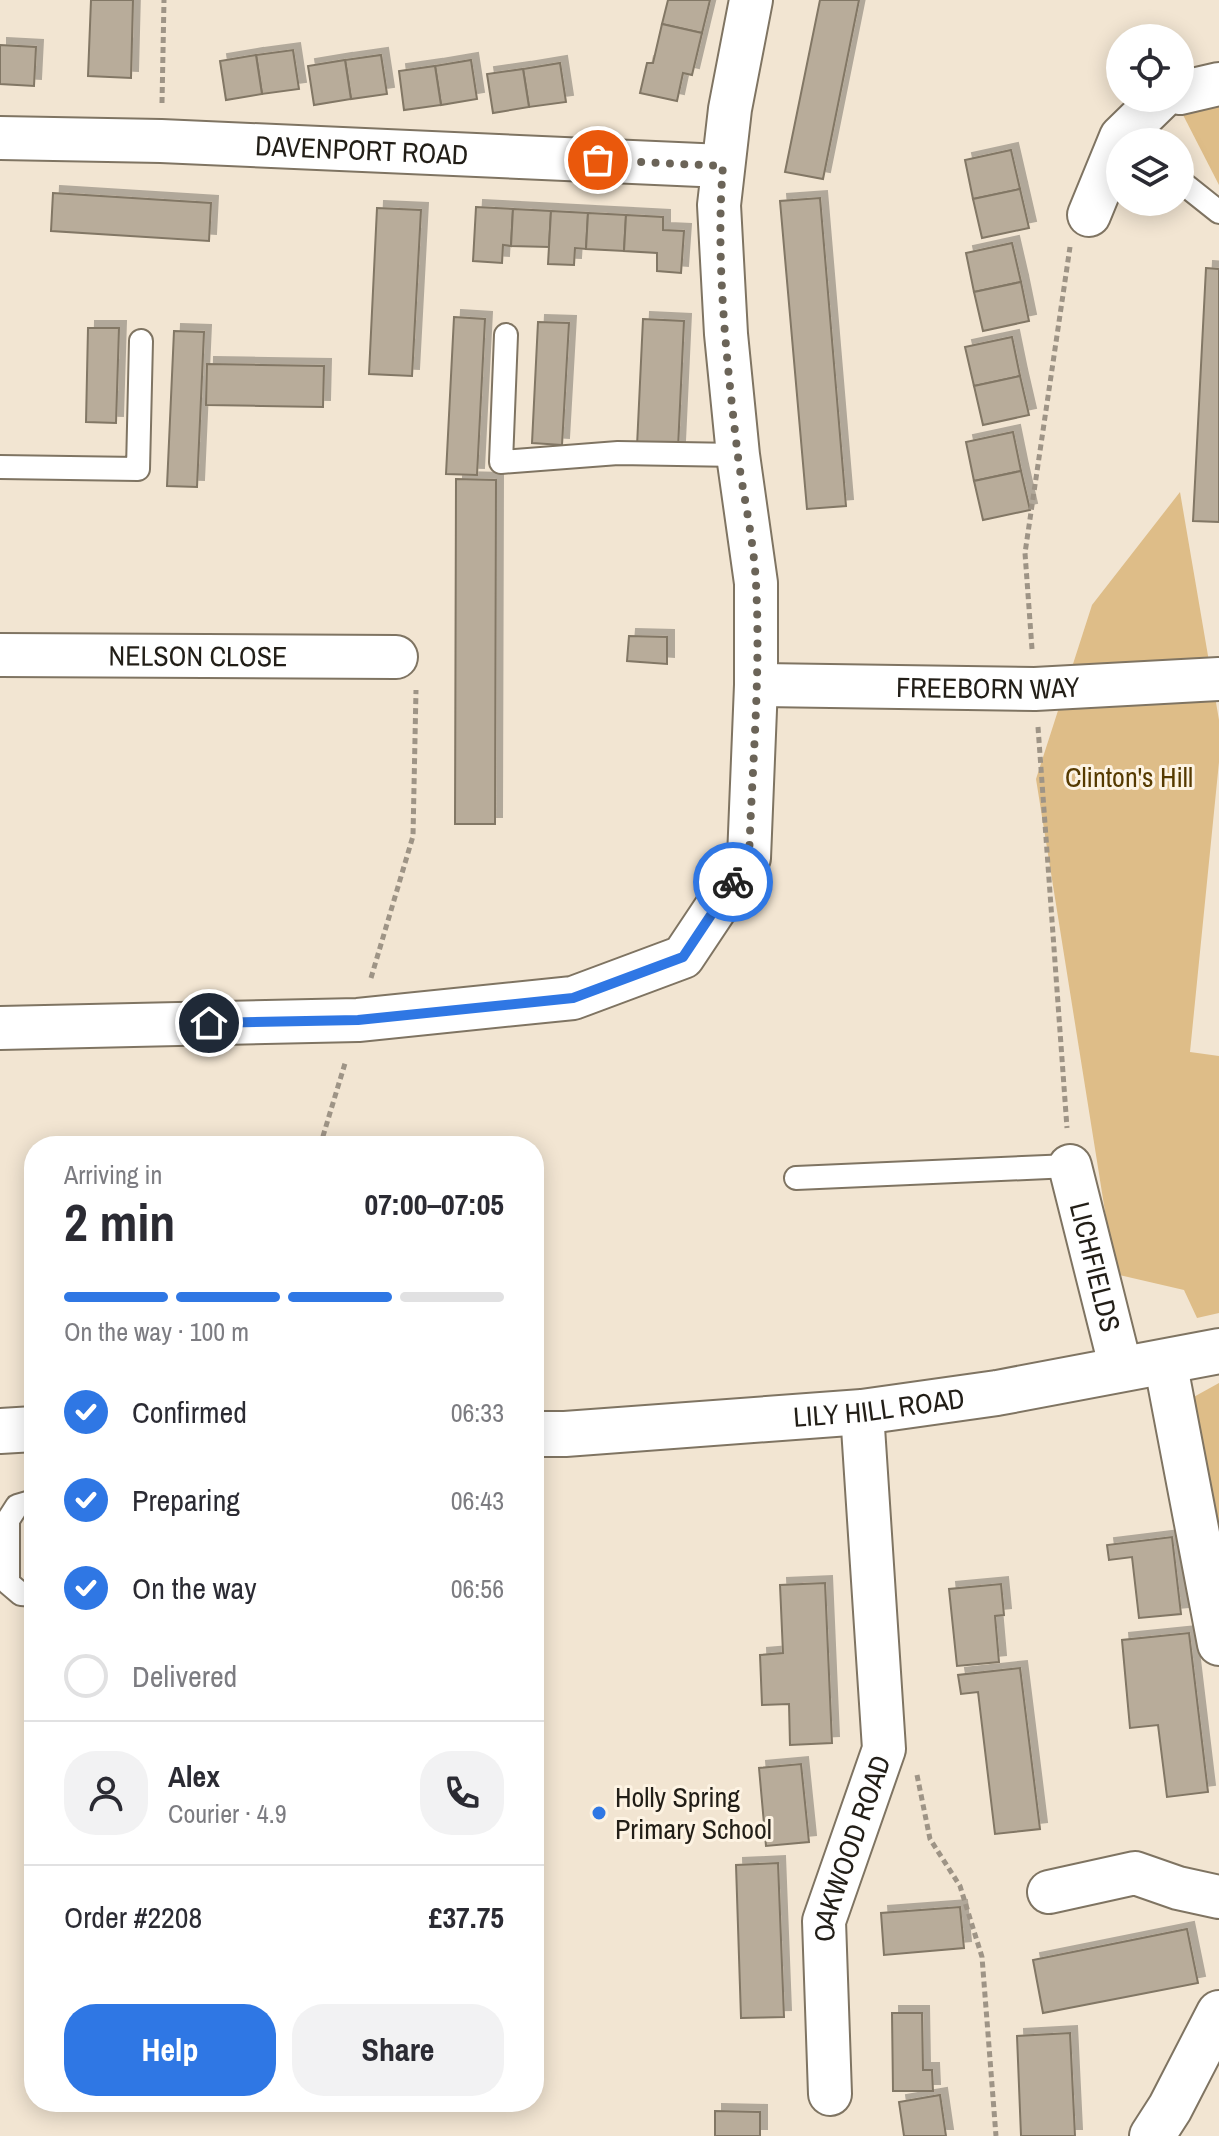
<!DOCTYPE html>
<html lang="en">
<head>
<meta charset="utf-8">
<style>
	body { margin:0; font-family:"Archivo Narrow",sans-serif; background:#f2f2f3; color:#2b2b33; height:100vh; display:flex; flex-direction:column; font-size:30px; white-space:nowrap }
	* { box-sizing:border-box; margin:0 }
	p { font-size:26px; color:#7c7c81 }
	.icon { flex:none; width:44px; height:44px; fill:none; stroke:currentColor; stroke-width:2; stroke-linecap:round; stroke-linejoin:round }
	.map { position:relative; flex:1; overflow:hidden }
	.side { position:absolute; left:24px; top:1136px; width:520px; height:976px; display:flex; flex-direction:column; background:#fff; border-radius:32px; box-shadow:0 4px 20px #0003 }
	.side>* { flex:none }
	.buttons { position:absolute; left:1106px; top:24px; display:grid; gap:16px }
	.buttons a { display:grid; place-items:center; width:88px; height:88px; border-radius:50%; background:#fff; box-shadow:0 4px 20px #0003; font-size:40px }
	.pin { position:absolute; display:grid; place-items:center; width:68px; height:68px; color:#fff; margin:-34px; border:4px solid #fff; border-radius:50%; box-shadow:0 2px 8px #0007 }
	.courier { position:absolute; display:grid; place-items:center; width:80px; height:80px; margin:-40px; border:6px solid #2f77e4; border-radius:50%; background:#fff; color:#222; box-shadow:0 2px 10px #0007 }
	.summary em { font-style:normal; font-weight:800 }
	.summary div { display:flex; flex-direction:column-reverse }
	.summary { display:flex; align-items:center; justify-content:space-between; height:136px; padding:0 40px }
	h1 { font-size:52px; font-weight:800; line-height:60px }
	.bar { display:grid; grid-template-columns:repeat(4,1fr); gap:12px 8px; align-content:center; height:96px; padding:0 40px }
	.bar i { height:10px; border-radius:6px; background:#e1e1e2 }
	.bar .selected { background:#2f77e4 }
	.bar p { grid-column:span 4 }
	.line { display:flex; align-items:center; gap:20px; padding:0 40px; border-top:2px solid #e1e1e2 }
	.line div { flex:1 }
	.round { display:grid; place-items:center; flex:none; width:84px; height:84px; border-radius:32px; background:#f2f2f3 }
	ol { padding:0 40px; list-style:none }
	li { display:flex; align-items:center; gap:24px; height:88px }
	li p { margin-inline-start:auto }
	li .icon { padding:8px; border-radius:50%; background:#2f77e4; color:#fff; stroke-width:4 }
	li:last-child { color:#7c7c81 }
	li i { width:44px; height:44px; border:4px solid #e1e1e2; border-radius:50% }
	.action { display:flex; gap:16px; margin-top:auto; padding:16px 40px }
	.action a { flex:1; height:92px; border-radius:32px; background:#2f77e4; color:#fff; font-size:32px; font-weight:800; line-height:92px; text-align:center }
	.action a+a { background:#f2f2f3; color:#2b2b33 }
	.map>svg:first-child { display:block }
	.green { fill:#debd88 }
	.building { fill:#b8ac9a; stroke:#827765; stroke-width:2; filter:url(#shadow) }
	.lines { fill:none; stroke-linecap:round; stroke-linejoin:round }
	.lane-casing { stroke:#7f7462; stroke-width:26 }
	.street-casing { stroke:#7f7462; stroke-width:46 }
	.secondary-casing { stroke:#7f7462; stroke-width:48 }
	.path { stroke:#9e9486; stroke-width:5; stroke-dasharray:6 4; stroke-linecap:butt }
	.lane { stroke:#fff; stroke-width:22 }
	.street { stroke:#fff; stroke-width:42 }
	.secondary { stroke:#fff; stroke-width:44 }
	.done { stroke:#6b6458; stroke-width:8; stroke-dasharray:0 14.4 }
	.route { stroke:#2f77e4; stroke-width:10 }
	.poi-dot { fill:#2f77e4; stroke:#fdf3e3; stroke-width:3 }
	.labels { text-anchor:middle; stroke-width:6; stroke-linejoin:round; paint-order:stroke }
	.street-label { font-size:28px; fill:#221e17; stroke:#fdf3e3 }
	.park-label { font-size:28px; fill:#563a00; stroke:#fdf3e3 }
	.poi-label { font-size:28px; fill:#221e17; stroke:#fdf3e3; text-anchor:start }
</style>
</head>
<body>
<div class="map">
<svg width="1219" height="2136" viewBox="0 0 1219 2136">
	<defs>
		<filter id="shadow"><feDropShadow dx="7" dy="-7" stdDeviation="0" flood-color="#0004"/></filter>
	</defs>
	<rect width="100%" height="100%" fill="#f2e5d2"/>
	<g class="green">
		<path d="M1219,101v84l-38,-74z"/>
		<path d="M1180,492l39,228v42l-29,290 29,4v257l-22,5 -13,-28 -69,-16 -79,-495 56,-174z"/>
		<path d="M1219,1383v150l-29,-134z"/>
	</g>
	<g class="building">
		<path d="M91,0h42l-2,78 -43,-2z"/>
		<path d="M668,0h42l-8,33 -40,-9z"/>
		<path d="M820,0h39l-36,179 -38,-7z"/>
		<path d="M662,24l40,9 -10,42 -9,-2 -6,28 -37,-8 7,-30h6z"/>
		<path d="M0,45l36,2 -2,39 -34,-2z"/>
		<path d="M293,50l6,39 -37,5 -6,-39z"/>
		<path d="M256,55l6,39 -36,6 -6,-39z"/>
		<path d="M381,55l6,39 -36,5 -6,-39z"/>
		<path d="M345,60l6,39 -37,6 -6,-39z"/>
		<path d="M471,60l6,39 -36,6 -6,-39z"/>
		<path d="M560,63l6,39 -37,5 -6,-38z"/>
		<path d="M435,66l6,39 -37,5 -5,-39z"/>
		<path d="M523,69l6,38 -36,6 -6,-39z"/>
		<path d="M1011,150l9,39 -47,10 -8,-39z"/>
		<path d="M1020,189l9,39 -47,10 -9,-39z"/>
		<path d="M53,193l158,10 -2,38 -158,-10z"/>
		<path d="M820,198l26,308 -39,3 -27,-308z"/>
		<path d="M476,207l37,2 -2,37 -8,-1 -1,18 -29,-2z"/>
		<path d="M377,208l44,2 -9,166 -43,-2z"/>
		<path d="M513,209l38,2 -2,36 -38,-1z"/>
		<path d="M551,211l37,2 -2,36 -11,-1 -1,17 -26,-1z"/>
		<path d="M588,213l38,2 -2,36 -38,-2z"/>
		<path d="M626,215l37,2v13l21,1 -3,42 -24,-2v-18l-33,-2z"/>
		<path d="M1012,243l9,39 -47,10 -8,-39z"/>
		<path d="M1206,268l13,1v253l-26,-1z"/>
		<path d="M1021,282l8,39 -46,10 -9,-39z"/>
		<path d="M454,317l31,2 -8,156 -31,-1z"/>
		<path d="M643,319l41,2 -6,127 -41,-2z"/>
		<path d="M538,322l31,1 -7,122 -30,-2z"/>
		<path d="M88,328h31l-3,95 -30,-1z"/>
		<path d="M174,331l30,1 -7,155 -30,-1z"/>
		<path d="M1012,337l8,39 -46,10 -9,-39z"/>
		<path d="M207,364l117,2 -1,41 -117,-2z"/>
		<path d="M1020,376l9,39 -46,10 -9,-39z"/>
		<path d="M1013,432l8,39 -47,10 -8,-39z"/>
		<path d="M1021,471l9,39 -47,10 -9,-39z"/>
		<path d="M456,479l40,1 -1,344h-40z"/>
		<path d="M629,636l38,1v27l-40,-3z"/>
		<path d="M1172,1537l9,77 -42,4 -7,-61 -23,3 -2,-15z"/>
		<path d="M825,1583l7,160 -42,2 -1,-41 -27,1 -2,-50 23,-2 -3,-68z"/>
		<path d="M1001,1584l3,31 -9,1 4,46 -42,4 -8,-77z"/>
		<path d="M1189,1633l19,159 -41,5 -9,-72 -28,3 -8,-88z"/>
		<path d="M1020,1668l20,161 -45,5 -17,-142 -17,2 -3,-19z"/>
		<path d="M801,1764l8,78 -43,4 -7,-78z"/>
		<path d="M778,1863l6,154 -43,1 -5,-153z"/>
		<path d="M960,1907l4,41 -80,7 -3,-42z"/>
		<path d="M1187,1929l11,54 -155,30 -10,-53z"/>
		<path d="M892,2013h30l1,57h9l1,21h-40z"/>
		<path d="M1070,2033l5,103h-54l-4,-100z"/>
		<path d="M940,2095l6,41h-42l-5,-34z"/>
		<path d="M715,2111l45,1v24h-45z"/>
	</g>
	<g class="lines">
		<defs>
			<g id="lane">
				<path d="M1180,181l39,31"/>
				<path d="M506,335l-5,127 117,-9 120,2"/>
				<path d="M0,467l138,2 3,-128"/>
				<path d="M796,1178l274,-12"/>
				<path d="M34,1501l-17,5 -9,14v63l13,11 13,1"/>
			</g>
			<g id="street">
				<path d="M1180,93l39,-9"/>
				<path id="s1" d="M0,138l161,3 562,25"/>
				<path d="M1089,215l32,-78 40,-39"/>
				<path id="s2" d="M0,655l396,2"/>
				<path id="s3" d="M756,685l279,4 184,-10"/>
				<path d="M0,1028l358,-8 215,-22 110,-41 66,-99 7,-173v-102l-18,-128 -12,-121 -7,-129 11,-96 21,-109"/>
				<path id="s4" d="M1070,1166l51,203"/>
				<path d="M1165,1361l54,283"/>
				<path d="M1049,1892l86,-19 43,15 41,9"/>
				<path id="s5" d="M830,2094l-6,-173 60,-172 -22,-337"/>
			</g>
			<g id="secondary">
				<path d="M0,1431l34,-2"/>
				<path id="s6" d="M534,1434h31l297,-22 135,-19 222,-42"/>
				<path d="M1152,2136l18,-28 49,-95"/>
			</g>
		</defs>
		<use href="#lane" class="lane-casing"/>
		<use href="#street" class="street-casing"/>
		<use href="#secondary" class="secondary-casing"/>
		<g class="path">
			<path d="M162,103l2,-103"/>
			<path d="M1032,649l-7,-96 45,-306"/>
			<path d="M1038,727l29,401"/>
			<path d="M371,978l42,-142 3,-146"/>
			<path d="M320,1146l26,-86"/>
			<path d="M917,1775l13,64 30,47 22,71 14,179"/>
		</g>
		<use href="#lane" class="lane"/>
		<use href="#street" class="street"/>
		<use href="#secondary" class="secondary"/>
	</g>
	<g class="lines">
		<path class="done" d="M598,160l125,6c-8,93 4,199 15,291 6,42 16,85 18,127 5,91 -4,183 -7,274l-16,24"/>
		<path class="route" d="M209,1023l149,-3 215,-22 110,-41 50,-75"/>
	</g>
	<circle class="poi-dot" cx="599" cy="1813" r="8"/>
	<g class="labels">
		<g class="street-label">
			<text dy="10" stroke="none"><textPath href="#s1" startOffset="362">DAVENPORT ROAD</textPath></text>
			<text dy="10" stroke="none"><textPath href="#s2" startOffset="198">NELSON CLOSE</textPath></text>
			<text dy="10" stroke="none"><textPath href="#s3" startOffset="232">FREEBORN WAY</textPath></text>
			<text dy="10" stroke="none"><textPath href="#s4" startOffset="104">LICHFIELDS</textPath></text>
			<text dy="10" stroke="none"><textPath href="#s6" startOffset="346">LILY HILL ROAD</textPath></text>
			<text dy="10" stroke="none"><textPath href="#s5" startOffset="250">OAKWOOD ROAD</textPath></text>
		</g>
		<g class="park-label">
			<text x="1129" y="787">Clinton's Hill</text>
		</g>
		<g class="poi-label">
			<text x="615" y="1807">Holly Spring<tspan x="615" dy="32">Primary School</tspan></text>
		</g>
	</g>
</svg>
<div class="buttons">
<a><svg class="icon" aria-label="locate" viewBox="0 0 24 24"><circle cx="12" cy="12" r="6"/><path d="M12 2v4M12 18v4M2 12h4M18 12h4"/></svg></a>
<a><svg class="icon" aria-label="layers" viewBox="0 0 24 24"><path d="M12 4l9 5-9 5-9-5zM3 14l9 5 9-5"/></svg></a>
</div>
<div class="pin" style="left:598px;top:160px;background:#ea580c"><svg class="icon" aria-label="bag" viewBox="0 0 24 24"><path d="M5 8h14l-1 12H6zM9 8a3 3 0 0 1 6 0"/></svg></div>
<div class="pin" style="left:209px;top:1023px;background:#1f2937"><svg class="icon" aria-label="home" viewBox="0 0 24 24"><path d="M3 11l9-7 9 7M6 9v11h12V9"/></svg></div>
<div class="courier" style="left:733px;top:882px"><svg class="icon" aria-label="bike" viewBox="0 0 24 24"><circle cx="6" cy="16" r="4"/><circle cx="18" cy="16" r="4"/><path d="M6 16l4-8h5l3 8M10 8l3 8H6M13 5h3"/></svg></div>
<section class="side">
<div class="summary"><div><h1>2 min</h1><p>Arriving in</p></div><em>07:00–07:05</em></div>
<div class="bar"><i class="selected"></i><i class="selected"></i><i class="selected"></i><i></i><p>On the way · 100 m</p></div>
<ol>
<li><svg class="icon" aria-label="check" viewBox="0 0 24 24"><path d="M5 12l5 5 9-10"/></svg>Confirmed<p>06:33</p></li>
<li><svg class="icon" aria-label="check" viewBox="0 0 24 24"><path d="M5 12l5 5 9-10"/></svg>Preparing<p>06:43</p></li>
<li><svg class="icon" aria-label="check" viewBox="0 0 24 24"><path d="M5 12l5 5 9-10"/></svg>On the way<p>06:56</p></li>
<li><i></i>Delivered</li>
</ol>
<div class="line" style="height:144px"><a class="round"><svg class="icon" aria-label="person" viewBox="0 0 24 24"><circle cx="12" cy="8" r="4"/><path d="M4 21q1-7 8-7t8 7"/></svg></a><div><b>Alex</b><p>Courier · 4.9</p></div><a class="round"><svg class="icon" aria-label="phone" viewBox="0 0 24 24"><path d="M5 4h4l2 5-3 2q2 4 5 5l2-3 5 2v4C11 20 4 13 5 4z"/></svg></a></div>
<div class="line" style="height:104px"><div>Order #2208</div><b>£37.75</b></div>
<div class="action"><a>Help</a><a>Share</a></div>
</section>
</div>
</body>
</html>
